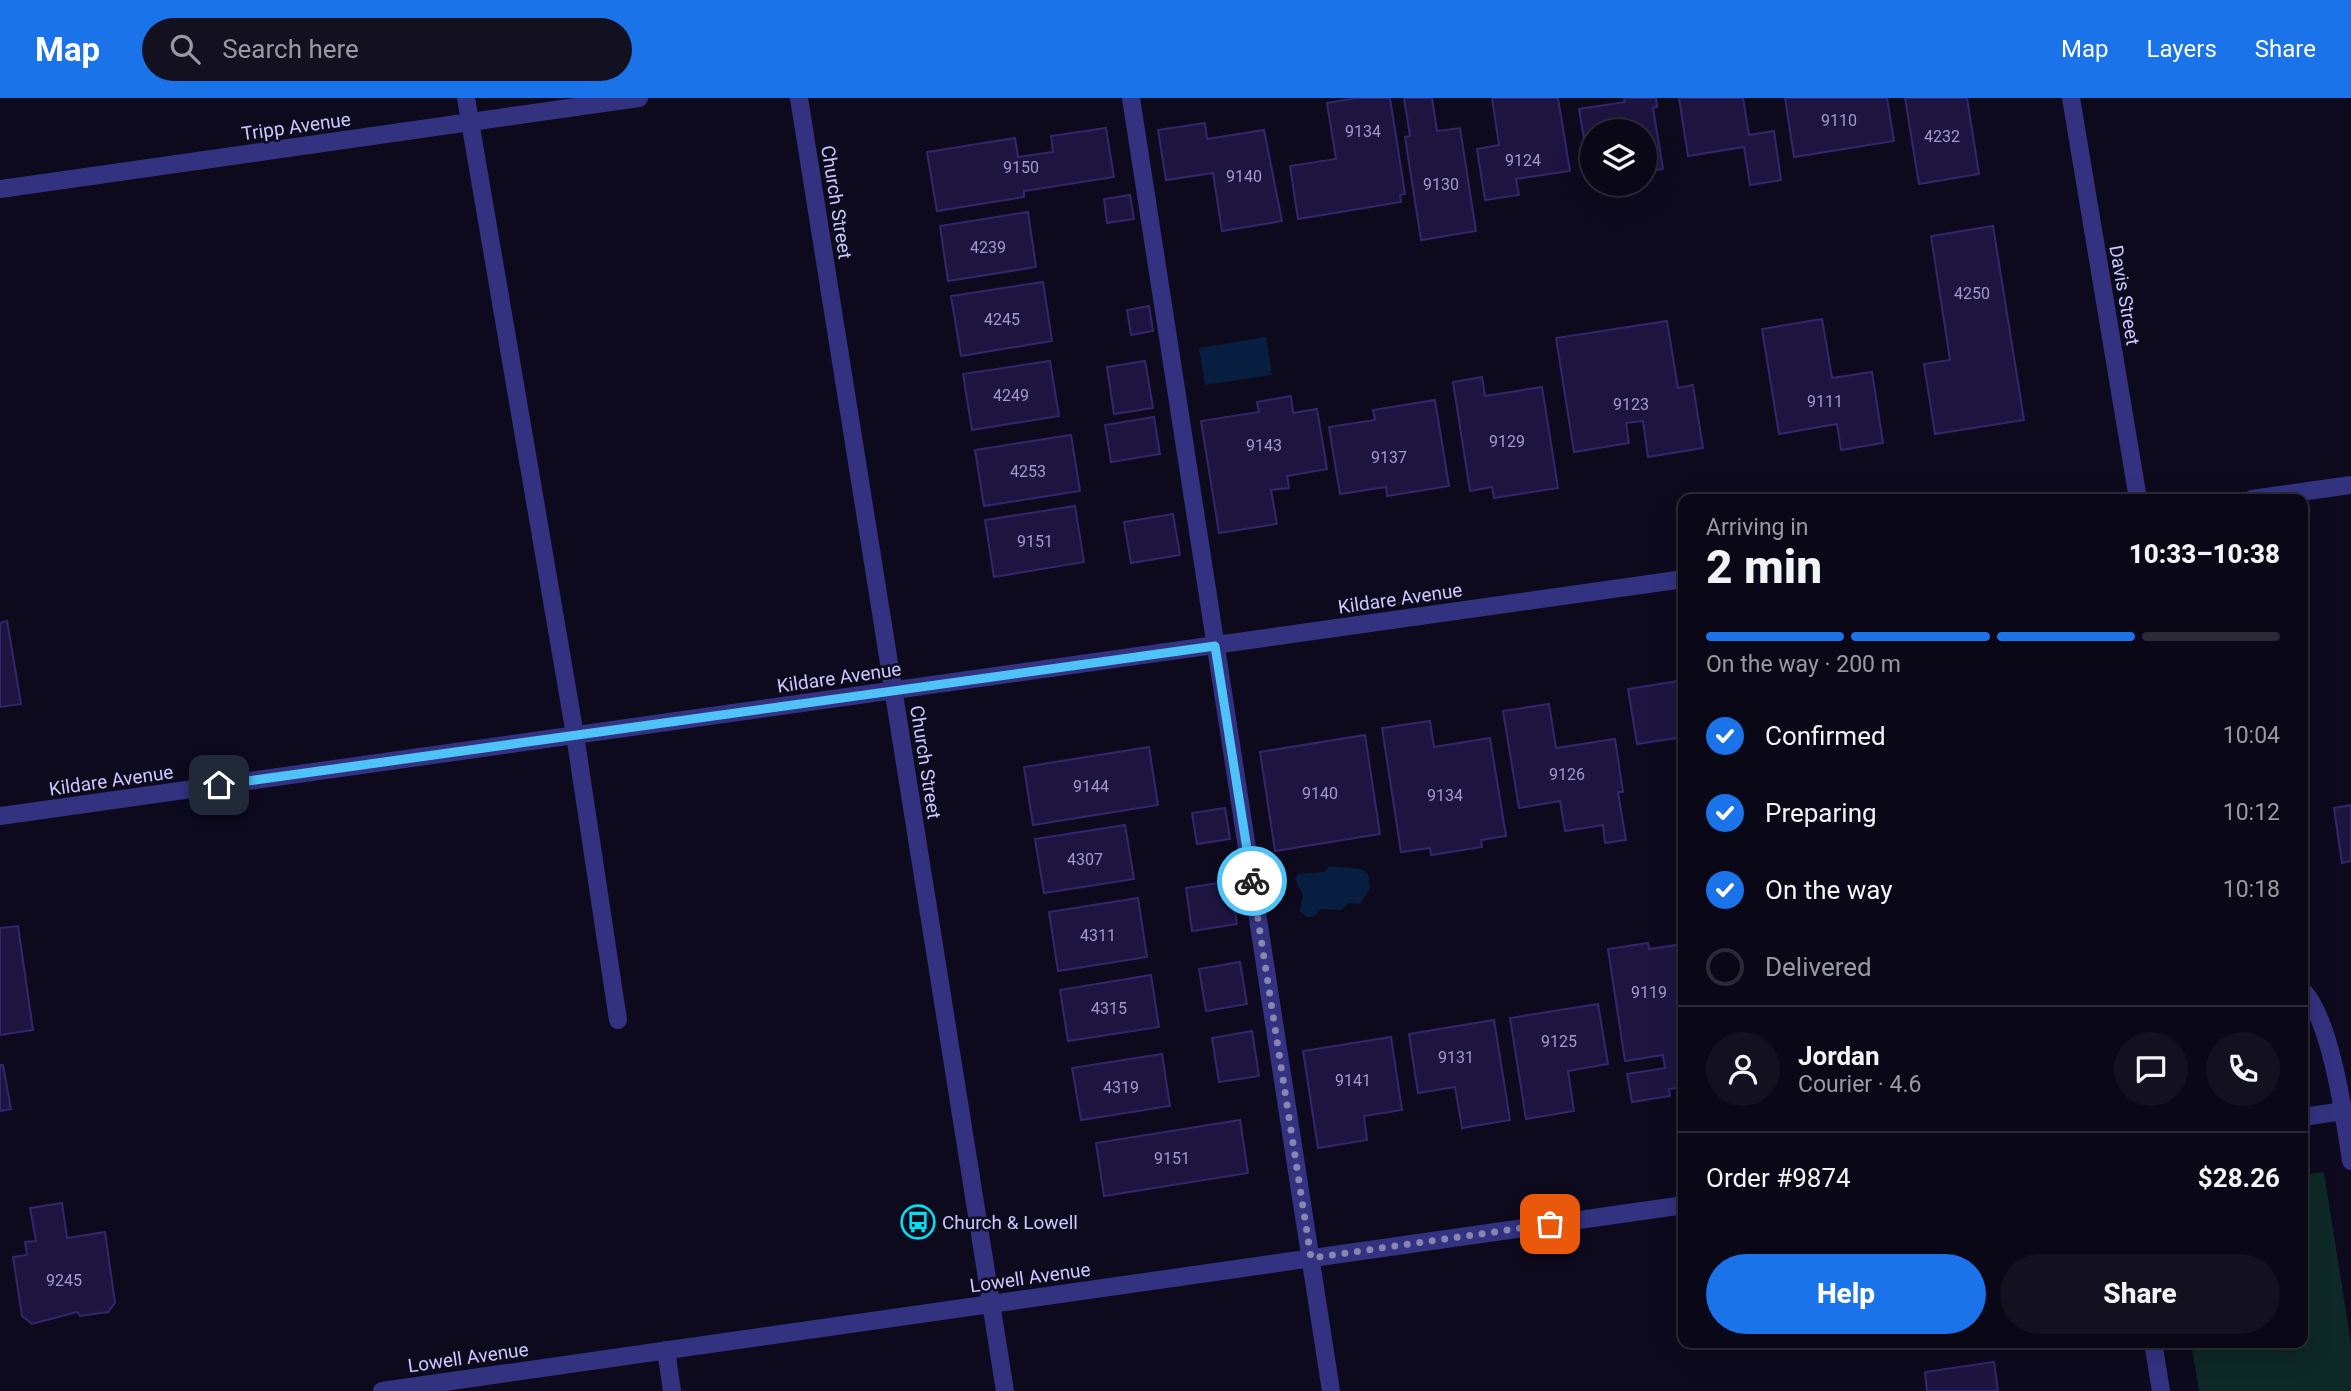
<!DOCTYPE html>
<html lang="en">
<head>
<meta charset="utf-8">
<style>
	body { margin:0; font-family:Roboto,sans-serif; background:#13111f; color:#f1f3f6; height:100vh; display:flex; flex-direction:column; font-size:26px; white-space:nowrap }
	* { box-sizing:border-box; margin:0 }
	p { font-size:23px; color:#999aa1 }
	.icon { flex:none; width:38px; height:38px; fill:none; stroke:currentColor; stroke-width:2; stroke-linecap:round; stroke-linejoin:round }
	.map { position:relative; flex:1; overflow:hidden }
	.details { position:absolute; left:1678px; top:396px; width:630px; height:854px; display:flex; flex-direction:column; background:#0a0816; border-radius:14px; box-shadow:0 7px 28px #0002,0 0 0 2px #2a2935 }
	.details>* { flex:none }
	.fabs { position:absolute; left:1580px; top:21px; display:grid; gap:14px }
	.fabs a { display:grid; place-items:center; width:77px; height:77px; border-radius:50%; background:#0a0816; box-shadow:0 7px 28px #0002,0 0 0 2px #2a2935; font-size:35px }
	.pin { position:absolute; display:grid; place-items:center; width:60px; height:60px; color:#fff; margin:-30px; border-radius:14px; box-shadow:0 4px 10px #0006 }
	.courier { position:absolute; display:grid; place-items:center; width:70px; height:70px; margin:-35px; border:5px solid #4fc3f7; border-radius:50%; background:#fff; color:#222; box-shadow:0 2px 9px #0007 }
	.headline em { font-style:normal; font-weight:800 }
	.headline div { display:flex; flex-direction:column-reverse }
	.headline { display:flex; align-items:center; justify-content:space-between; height:119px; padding:0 28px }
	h1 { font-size:46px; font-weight:800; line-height:52px }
	.bar { display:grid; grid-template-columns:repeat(4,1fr); gap:10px 7px; align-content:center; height:84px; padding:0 28px }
	.bar i { height:9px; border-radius:5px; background:#2a2935 }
	.bar .on { background:#1a73e8 }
	.bar p { grid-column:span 4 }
	.line { display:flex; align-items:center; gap:18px; padding:0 28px; border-top:2px solid #2a2935 }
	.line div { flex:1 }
	.round { display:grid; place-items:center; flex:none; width:74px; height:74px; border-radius:37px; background:#13111f }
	ol { padding:0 28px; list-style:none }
	li { display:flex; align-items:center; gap:21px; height:77px }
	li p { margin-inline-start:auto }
	li .icon { padding:7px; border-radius:50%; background:#1a73e8; color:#fff; stroke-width:4 }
	li:last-child { color:#999aa1 }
	li i { width:38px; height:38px; border:4px solid #2a2935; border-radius:50% }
	.action { display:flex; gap:14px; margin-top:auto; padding:14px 28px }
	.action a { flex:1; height:80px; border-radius:42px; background:#1a73e8; color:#fff; font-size:28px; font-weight:800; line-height:80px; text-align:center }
	.action a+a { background:#13111f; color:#f1f3f6 }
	header { display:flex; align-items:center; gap:42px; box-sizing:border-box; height:98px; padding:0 35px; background:#1a73e8; color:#fff }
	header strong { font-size:33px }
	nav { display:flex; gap:38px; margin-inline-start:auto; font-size:24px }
	.search { width:490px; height:63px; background:#13111f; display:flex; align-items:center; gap:18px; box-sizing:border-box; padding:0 24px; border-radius:38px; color:#999aa1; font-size:26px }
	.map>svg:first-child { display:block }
	.green { fill:#0d2826 }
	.water { fill:#081e40 }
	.building { fill:#1d1540; stroke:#32266d; stroke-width:2 }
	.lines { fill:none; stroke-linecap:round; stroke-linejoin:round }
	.service { stroke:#323280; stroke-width:18 }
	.minor { stroke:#323280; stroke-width:18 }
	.tertiary { stroke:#323280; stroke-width:18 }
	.done { stroke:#8985b0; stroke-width:7; stroke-dasharray:0 12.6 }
	.route { stroke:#4fc3f7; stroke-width:9 }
	.labels { text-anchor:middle; stroke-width:5; stroke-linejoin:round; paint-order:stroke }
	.number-label { font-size:16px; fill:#a09acf }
	.street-label { font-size:19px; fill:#ccc7ff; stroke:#0d0a1e }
	.poi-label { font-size:19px; fill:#ccc7ff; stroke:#0d0a1e; text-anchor:start }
</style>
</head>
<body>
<header>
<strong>Map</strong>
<div class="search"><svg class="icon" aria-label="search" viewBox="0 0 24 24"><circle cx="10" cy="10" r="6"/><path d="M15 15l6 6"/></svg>Search here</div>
<nav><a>Map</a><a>Layers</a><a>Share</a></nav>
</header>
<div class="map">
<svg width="2351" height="1293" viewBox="0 0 2351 1293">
	<rect width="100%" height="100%" fill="#0d0a1e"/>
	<path class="green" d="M2324,1074l27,172v47h-152l-8,-49h112v-167z"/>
	<g class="water">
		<path d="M1266,239l6,38 -67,10 -6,-37z"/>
		<path d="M1330,768l31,3 7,5 2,14 -10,16 -11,-1 -8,7 -20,-1 -6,7 -8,1 -7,-6 3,-16 -8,-16 3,-5 26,-2z"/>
	</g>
	<g class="building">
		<path d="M1356,0h34l15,96 -5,1 1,7 -103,17 -8,-53 46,-7 -9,-56z"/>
		<path d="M1404,0h28l5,33 23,-3 16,103 -55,9 -16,-103 5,-1z"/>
		<path d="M1492,0h66l12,73 -54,8 3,16 -34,5 -8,-51 22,-4z"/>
		<path d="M1624,0h32l1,9 -4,1 10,61 -18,3v-41h-53l-1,50 -12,-72 46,-7z"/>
		<path d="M1679,0h64l6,37 25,-4 7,49 -31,5 -6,-38 -56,9z"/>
		<path d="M1785,0h102l7,43 -100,16z"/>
		<path d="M1905,0h62l12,76 -60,10z"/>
		<path d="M1205,25l2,16 57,-9 18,91 -60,10 -9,-58 -47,7 -8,-50z"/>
		<path d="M1106,30l8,49 -90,14v6l-87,14 -10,-59 88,-14 3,19 35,-5 -2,-16z"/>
		<path d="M1130,97l4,24 -27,4 -3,-24z"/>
		<path d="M1028,114l8,55 -88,14 -8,-55z"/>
		<path d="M1993,128l31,194 -89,14 -11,-70 26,-4 -19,-124z"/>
		<path d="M1043,184l9,59 -91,15 -10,-60z"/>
		<path d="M1149,208l4,25 -22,4 -4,-25z"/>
		<path d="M1822,221l10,59 40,-6 11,71 -42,7 -4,-26 -58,10 -17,-105z"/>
		<path d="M1667,223l11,67 15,-3 10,63 -55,9 -5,-36 -17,2 3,20 -55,9 -18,-114z"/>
		<path d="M1050,263l9,55 -87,14 -9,-56z"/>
		<path d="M1145,263l8,47 -39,6 -7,-47z"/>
		<path d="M1482,279l3,19 57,-9 16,101 -64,10 -2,-11 -22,4 -17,-109z"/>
		<path d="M1291,298l2,17 24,-4 10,60 -40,7 2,12 -18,2 6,34 -58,9 -18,-112 58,-9 -2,-10z"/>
		<path d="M1435,302l14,86 -62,10 -1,-9 -46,7 -11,-67 46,-7 -2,-10z"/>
		<path d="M1154,319l6,37 -49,8 -6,-37z"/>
		<path d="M1071,337l9,56 -96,15 -9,-56z"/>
		<path d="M1075,408l9,56 -90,15 -9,-57z"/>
		<path d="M1173,416l7,41 -49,8 -7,-41z"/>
		<path d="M7,523l14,83 -21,3v-84z"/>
		<path d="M1678,583l3,21h3v78l-7,-42 -40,6 -9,-55z"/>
		<path d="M1549,606l7,44 59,-9 8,53h-5l8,48 -21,3 -2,-18 -38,6 -5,-30 -41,7 -16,-97z"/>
		<path d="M1430,623l4,26 56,-9 16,98 -25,4 1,7 -51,8 -1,-7 -29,4 -19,-124z"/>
		<path d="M1365,637l15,99 -105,17 -15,-99z"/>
		<path d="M1149,649l9,58 -125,20 -9,-58z"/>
		<path d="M2351,707v56l-9,2 -8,-55z"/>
		<path d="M1225,710l5,31 -33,5 -5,-31z"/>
		<path d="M1125,727l9,54 -90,14 -9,-54z"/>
		<path d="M1230,783l7,43 -45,7 -6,-43z"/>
		<path d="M1138,800l9,59 -89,14 -9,-59z"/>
		<path d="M18,828l15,104 -33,5v-107z"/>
		<path d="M1648,845l1,6 35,-5v91h-6l6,52 -15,2 1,7 -38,6 -5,-28 38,-6 -2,-13 -38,6 -17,-112z"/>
		<path d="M1240,864l7,42 -41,7 -7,-42z"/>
		<path d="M1151,877l8,52 -91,14 -8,-51z"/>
		<path d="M1598,906l10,60 -40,7 6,40 -48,8 -16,-101z"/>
		<path d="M1494,922l16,100 -48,8 -7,-41 -37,6 -9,-59z"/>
		<path d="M1252,933l7,45 -40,6 -7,-44z"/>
		<path d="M1391,939l11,73 -38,6 3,24 -49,8 -15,-97z"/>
		<path d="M1162,956l8,52 -89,14 -9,-52z"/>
		<path d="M0,967h3l8,44 -11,2z"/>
		<path d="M1240,1022l8,53 -144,23 -8,-53z"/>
		<path d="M62,1105l5,35 38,-6 10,71 -7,9 -28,4 -3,-4 -45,12 -10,-8 -9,-59 14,-2 -2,-13 11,-1 -6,-33z"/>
		<path d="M1994,1264l4,29h-71l-2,-19z"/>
	</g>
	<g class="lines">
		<g class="service">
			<path d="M466,0l109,637 43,285"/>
			<path d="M1131,0l200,1293"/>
			<path d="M666,1252l6,41"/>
		</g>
		<g class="minor">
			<path d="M2071,0l67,401"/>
			<path d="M0,91l639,-91"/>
			<path d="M2252,401l99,-14"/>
			<path d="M0,718l1684,-237"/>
			<path d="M2303,893c28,28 42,130 48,170"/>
			<path d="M2303,1019l48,-7"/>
			<path d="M2153,1244l8,49"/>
			<path d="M382,1293l1302,-186"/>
		</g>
		<path class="tertiary" d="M799,0l206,1293"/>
	</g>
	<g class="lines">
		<path class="done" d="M1252,783l59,377 239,-34"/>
		<path class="route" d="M219,687l996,-139 37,235"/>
	</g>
	<defs>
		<symbol id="bus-ring" viewBox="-11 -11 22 22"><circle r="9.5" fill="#0d0a1e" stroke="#00e2f2" stroke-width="1.5"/><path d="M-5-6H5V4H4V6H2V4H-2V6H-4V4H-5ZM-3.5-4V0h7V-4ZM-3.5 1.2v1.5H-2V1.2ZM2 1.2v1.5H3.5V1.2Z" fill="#00e2f2"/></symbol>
	</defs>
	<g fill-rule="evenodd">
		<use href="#bus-ring" x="899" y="1105" width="38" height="38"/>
	</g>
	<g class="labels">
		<g class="number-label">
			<text x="1839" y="28">9110</text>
			<text x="1363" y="39">9134</text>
			<text x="1942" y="44">4232</text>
			<text x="1523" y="68">9124</text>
			<text x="1021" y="75">9150</text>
			<text x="1244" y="84">9140</text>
			<text x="1441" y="92">9130</text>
			<text x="988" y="155">4239</text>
			<text x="1972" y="201">4250</text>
			<text x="1002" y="227">4245</text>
			<text x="1011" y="303">4249</text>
			<text x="1825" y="309">9111</text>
			<text x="1631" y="312">9123</text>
			<text x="1507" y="349">9129</text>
			<text x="1264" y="353">9143</text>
			<text x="1389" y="365">9137</text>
			<text x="1028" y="379">4253</text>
			<text x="1035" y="449">9151</text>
			<text x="1567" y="682">9126</text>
			<text x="1091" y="694">9144</text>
			<text x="1320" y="701">9140</text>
			<text x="1445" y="703">9134</text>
			<text x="1085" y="767">4307</text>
			<text x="1098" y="843">4311</text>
			<text x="1649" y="900">9119</text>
			<text x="1109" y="916">4315</text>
			<text x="1559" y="949">9125</text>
			<text x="1456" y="965">9131</text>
			<text x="1353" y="988">9141</text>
			<text x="1121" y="995">4319</text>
			<text x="1172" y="1066">9151</text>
			<text x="64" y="1188">9245</text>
		</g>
		<g class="street-label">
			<text transform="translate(296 28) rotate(-8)" y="7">Tripp Avenue</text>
			<text transform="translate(837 104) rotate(81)" y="7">Church Street</text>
			<text transform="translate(2125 197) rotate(80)" y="7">Davis Street</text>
			<text transform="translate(1400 500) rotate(-8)" y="7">Kildare Avenue</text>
			<text transform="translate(839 579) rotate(-8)" y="7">Kildare Avenue</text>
			<text transform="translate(926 664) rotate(81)" y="7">Church Street</text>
			<text transform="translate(111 682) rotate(-8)" y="7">Kildare Avenue</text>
			<text transform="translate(1030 1179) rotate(-8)" y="7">Lowell Avenue</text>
			<text transform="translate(468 1259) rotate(-8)" y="7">Lowell Avenue</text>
		</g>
		<g class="poi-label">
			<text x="942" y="1131">Church &amp; Lowell</text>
		</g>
	</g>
</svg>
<div class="fabs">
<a><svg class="icon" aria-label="layers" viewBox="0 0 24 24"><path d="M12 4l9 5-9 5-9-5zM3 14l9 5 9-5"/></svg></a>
</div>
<div class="pin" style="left:1550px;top:1126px;background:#ea580c"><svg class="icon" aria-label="bag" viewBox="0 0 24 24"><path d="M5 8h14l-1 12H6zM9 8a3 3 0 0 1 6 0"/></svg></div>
<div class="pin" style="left:219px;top:687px;background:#1f2937"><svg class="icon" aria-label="home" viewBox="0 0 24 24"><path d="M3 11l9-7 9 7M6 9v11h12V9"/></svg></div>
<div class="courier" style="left:1252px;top:783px"><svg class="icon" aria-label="bike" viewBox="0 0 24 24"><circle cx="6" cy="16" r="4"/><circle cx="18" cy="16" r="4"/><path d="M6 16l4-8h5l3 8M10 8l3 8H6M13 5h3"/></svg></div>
<section class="details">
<div class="headline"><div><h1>2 min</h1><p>Arriving in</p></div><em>10:33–10:38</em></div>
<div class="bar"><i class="on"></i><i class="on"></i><i class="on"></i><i></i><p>On the way · 200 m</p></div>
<ol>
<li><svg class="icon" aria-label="check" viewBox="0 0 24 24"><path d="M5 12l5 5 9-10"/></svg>Confirmed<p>10:04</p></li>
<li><svg class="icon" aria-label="check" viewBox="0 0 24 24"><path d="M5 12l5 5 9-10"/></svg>Preparing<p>10:12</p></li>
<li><svg class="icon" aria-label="check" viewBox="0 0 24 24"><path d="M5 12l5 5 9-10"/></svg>On the way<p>10:18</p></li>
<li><i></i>Delivered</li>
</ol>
<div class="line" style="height:126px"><a class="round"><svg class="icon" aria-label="person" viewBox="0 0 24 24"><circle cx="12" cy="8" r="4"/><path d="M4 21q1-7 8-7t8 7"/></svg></a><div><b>Jordan</b><p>Courier · 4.6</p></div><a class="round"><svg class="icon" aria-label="chat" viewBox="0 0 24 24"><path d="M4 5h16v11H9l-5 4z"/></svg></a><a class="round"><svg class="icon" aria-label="phone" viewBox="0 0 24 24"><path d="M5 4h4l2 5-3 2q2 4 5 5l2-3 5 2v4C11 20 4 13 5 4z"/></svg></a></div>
<div class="line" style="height:91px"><div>Order #9874</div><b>$28.26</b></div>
<div class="action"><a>Help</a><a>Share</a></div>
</section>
</div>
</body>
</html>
